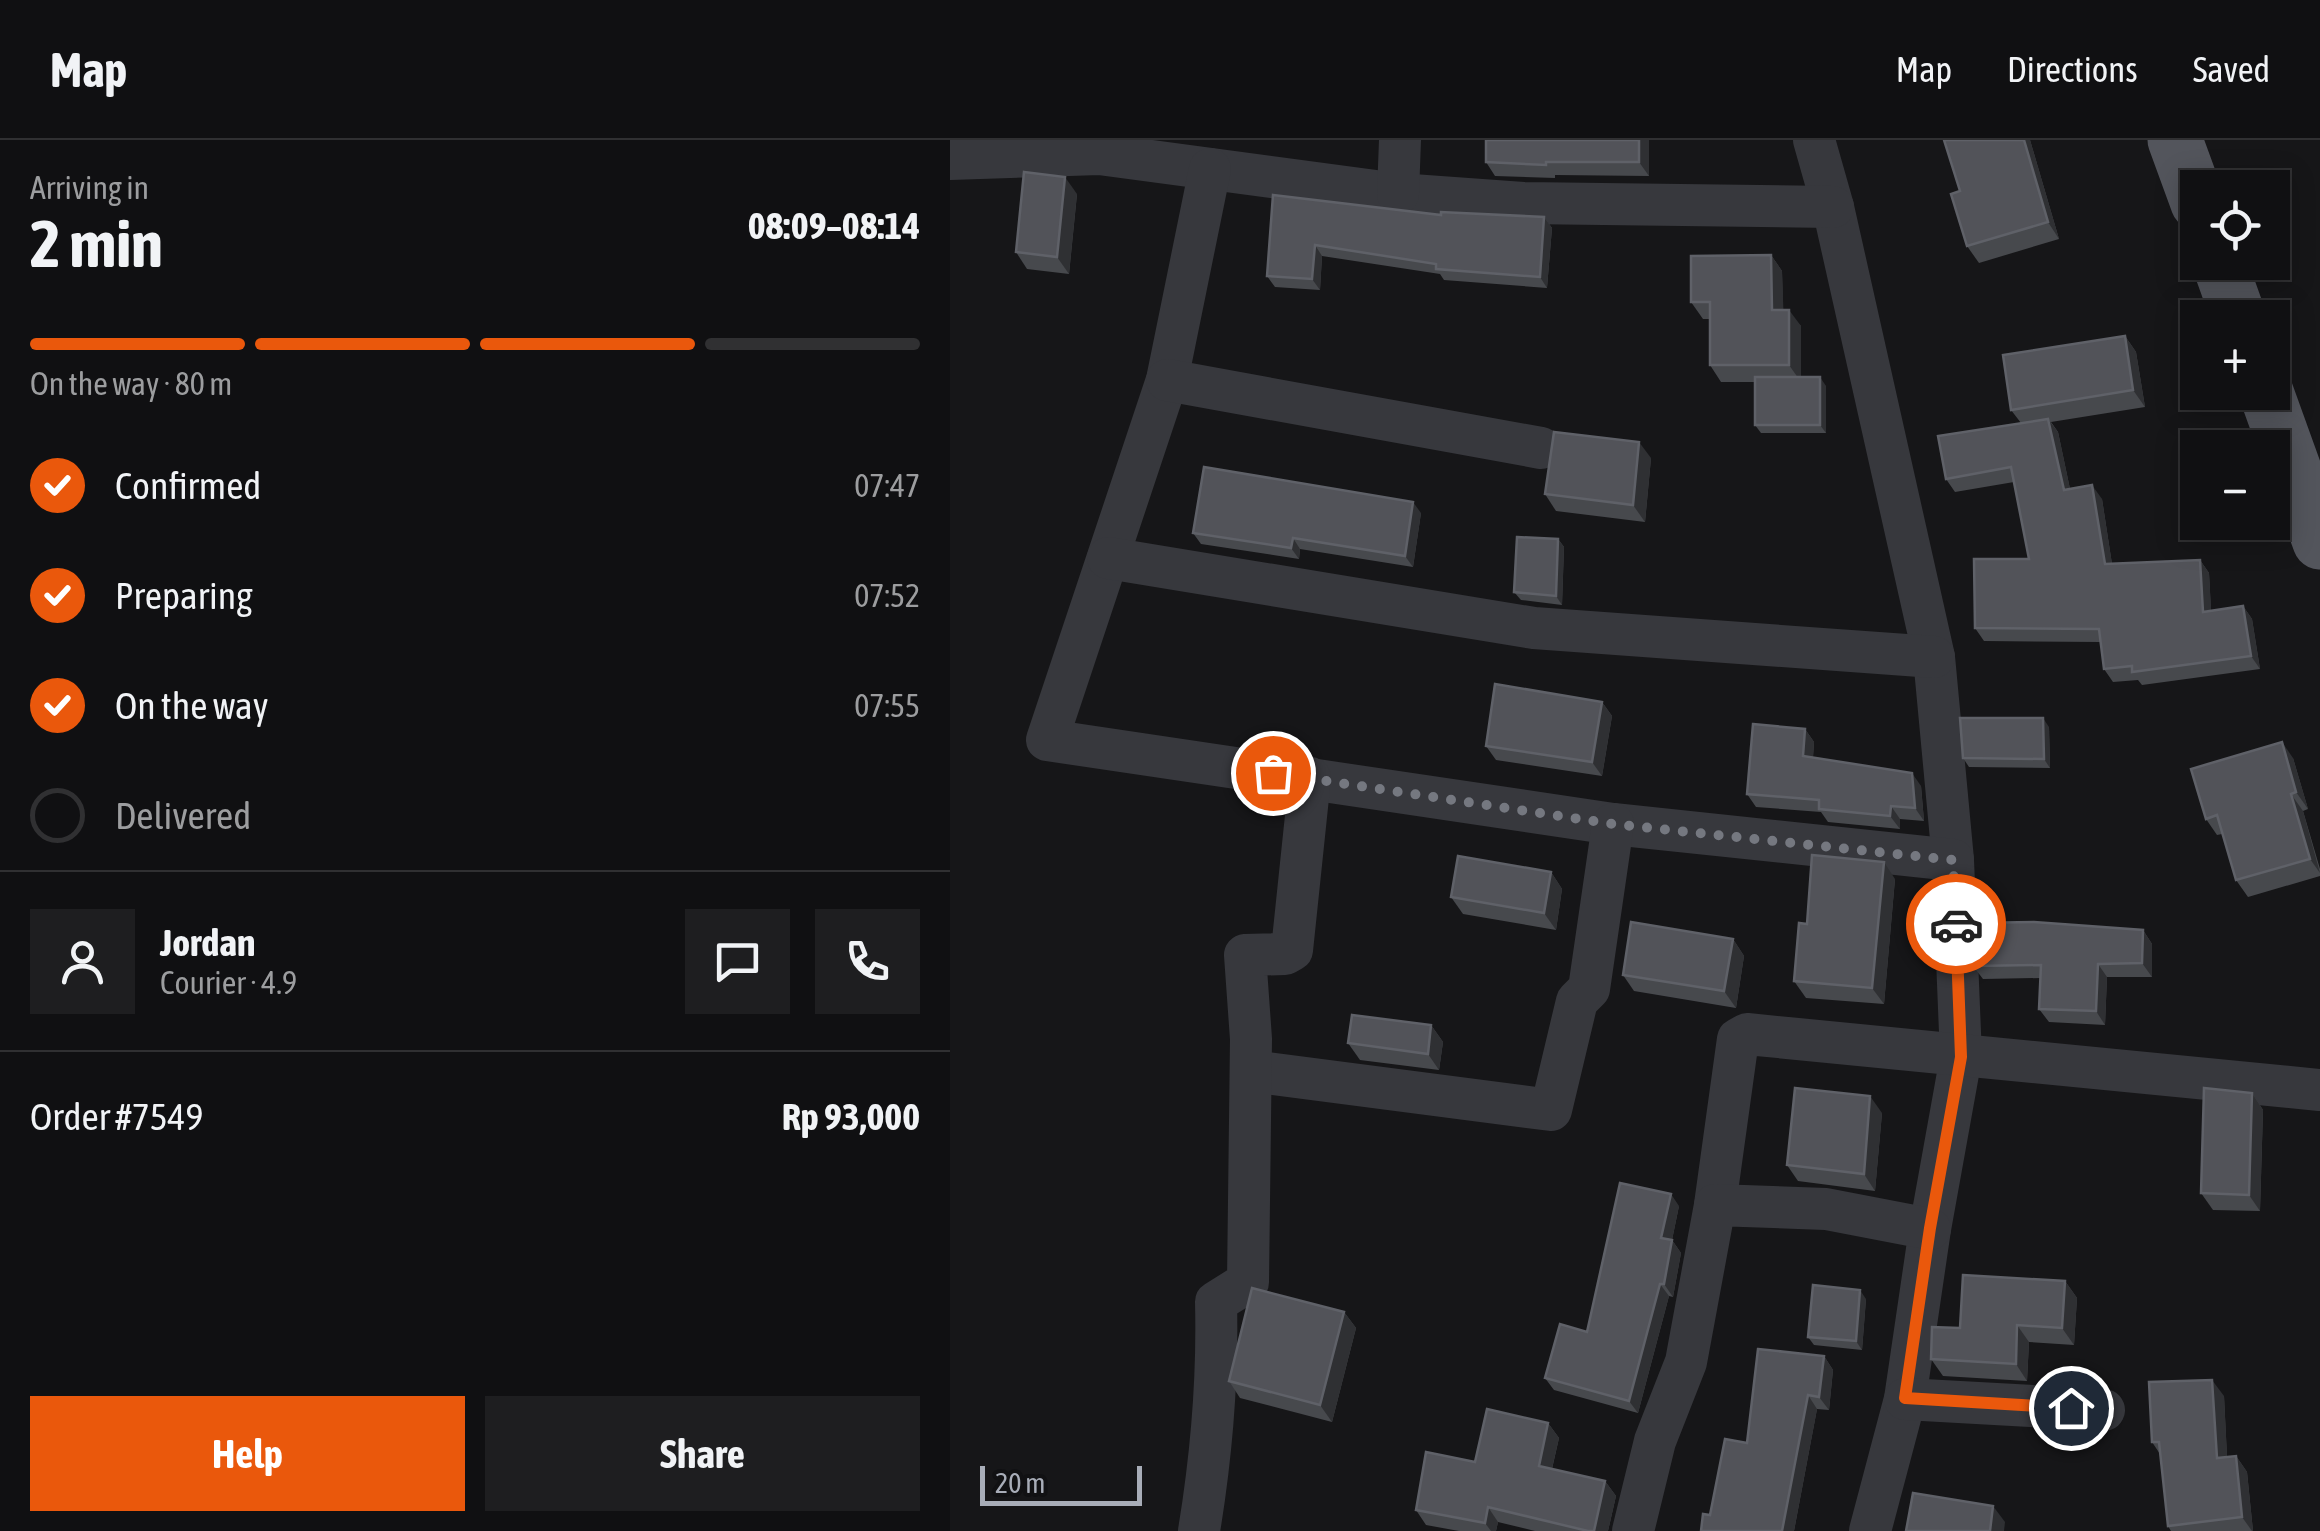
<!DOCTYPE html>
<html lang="en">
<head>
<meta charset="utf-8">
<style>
	body { margin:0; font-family:"Asap Condensed",sans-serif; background:#1e1e20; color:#f1f3f6; height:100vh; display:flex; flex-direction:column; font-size:38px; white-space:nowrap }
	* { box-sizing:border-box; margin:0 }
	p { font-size:32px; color:#9c9d9f }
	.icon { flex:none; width:55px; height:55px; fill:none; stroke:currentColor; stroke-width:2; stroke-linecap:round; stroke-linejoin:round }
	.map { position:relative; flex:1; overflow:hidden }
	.sheet { display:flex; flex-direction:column; background:#101012; width:950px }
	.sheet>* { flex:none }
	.buttons { position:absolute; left:1230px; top:30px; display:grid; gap:20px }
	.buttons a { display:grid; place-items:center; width:110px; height:110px; border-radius:0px; background:#101012; box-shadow:0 5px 25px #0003,0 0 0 2px #303032; font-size:50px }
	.scale { position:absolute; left:30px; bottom:25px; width:162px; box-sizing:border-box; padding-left:10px; border:5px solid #a8adb8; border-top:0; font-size:28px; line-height:35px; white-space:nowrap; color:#a8adb8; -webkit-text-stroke:8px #111113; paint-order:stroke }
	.pin { position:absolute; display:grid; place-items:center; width:85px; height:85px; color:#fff; margin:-42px; border:5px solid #fff; border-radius:50%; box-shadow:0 2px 10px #0007 }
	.courier { position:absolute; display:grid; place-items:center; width:100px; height:100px; margin:-50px; border:8px solid #ea580c; border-radius:50%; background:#fff; color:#222; box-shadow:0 2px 12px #0007 }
	.head em { font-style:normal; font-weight:700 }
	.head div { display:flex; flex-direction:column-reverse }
	.head { display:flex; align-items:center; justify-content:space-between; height:170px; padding:0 30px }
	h1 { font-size:65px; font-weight:700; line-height:75px }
	.bar { display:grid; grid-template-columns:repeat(4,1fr); gap:15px 10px; align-content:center; height:120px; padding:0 30px }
	.bar i { height:12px; border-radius:8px; background:#303032 }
	.bar .active { background:#ea580c }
	.bar p { grid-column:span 4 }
	.line { display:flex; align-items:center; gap:25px; padding:0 30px; border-top:2px solid #303032 }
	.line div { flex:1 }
	.round { display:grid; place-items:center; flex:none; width:105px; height:105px; border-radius:0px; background:#1e1e20 }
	ol { padding:0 30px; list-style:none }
	li { display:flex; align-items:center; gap:30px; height:110px }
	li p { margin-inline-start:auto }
	li .icon { padding:10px; border-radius:50%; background:#ea580c; color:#fff; stroke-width:4 }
	li:last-child { color:#9c9d9f }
	li i { width:55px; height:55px; border:5px solid #303032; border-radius:50% }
	.action { display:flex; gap:20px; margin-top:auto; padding:20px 30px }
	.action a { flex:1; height:115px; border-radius:0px; background:#ea580c; color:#fff; font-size:40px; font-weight:700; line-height:115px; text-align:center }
	.action a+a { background:#1e1e20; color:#f1f3f6 }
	header { display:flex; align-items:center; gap:60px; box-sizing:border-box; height:140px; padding:0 50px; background:#101012; border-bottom:2px solid #303032 }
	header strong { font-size:48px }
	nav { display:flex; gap:55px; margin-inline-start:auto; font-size:35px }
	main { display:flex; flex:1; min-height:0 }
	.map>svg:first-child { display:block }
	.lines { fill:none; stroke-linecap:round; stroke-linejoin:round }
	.minor { stroke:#37383d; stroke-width:42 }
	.primary { stroke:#53555c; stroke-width:55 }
	.wall { fill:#47494d }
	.shaded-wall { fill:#2f3033 }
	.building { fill:#525359; stroke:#5f6168; stroke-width:2.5 }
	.done { stroke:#757880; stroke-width:10; stroke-dasharray:0 18 }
	.route { stroke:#ea580c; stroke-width:12 }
</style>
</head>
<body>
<header>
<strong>Map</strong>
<nav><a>Map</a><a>Directions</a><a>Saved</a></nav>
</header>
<main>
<section class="sheet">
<div class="head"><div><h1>2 min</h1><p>Arriving in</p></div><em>08:09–08:14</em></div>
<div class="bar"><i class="active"></i><i class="active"></i><i class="active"></i><i></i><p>On the way · 80 m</p></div>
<ol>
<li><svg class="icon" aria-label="check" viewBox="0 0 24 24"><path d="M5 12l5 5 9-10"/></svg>Confirmed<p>07:47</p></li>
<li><svg class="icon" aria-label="check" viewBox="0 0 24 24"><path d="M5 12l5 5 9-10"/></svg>Preparing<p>07:52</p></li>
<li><svg class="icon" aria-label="check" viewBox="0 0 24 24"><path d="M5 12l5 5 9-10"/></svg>On the way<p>07:55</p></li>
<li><i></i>Delivered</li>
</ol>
<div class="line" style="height:180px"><a class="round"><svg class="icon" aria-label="person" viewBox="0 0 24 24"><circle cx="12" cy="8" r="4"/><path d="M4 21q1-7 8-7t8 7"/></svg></a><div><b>Jordan</b><p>Courier · 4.9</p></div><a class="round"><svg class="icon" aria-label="chat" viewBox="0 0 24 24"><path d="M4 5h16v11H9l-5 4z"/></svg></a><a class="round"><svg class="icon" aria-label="phone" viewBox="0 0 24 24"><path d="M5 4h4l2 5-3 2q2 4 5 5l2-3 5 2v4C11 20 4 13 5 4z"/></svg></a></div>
<div class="line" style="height:130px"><div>Order #7549</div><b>Rp 93,000</b></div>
<div class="action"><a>Help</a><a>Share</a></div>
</section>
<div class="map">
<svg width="1370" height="1391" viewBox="0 0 1370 1391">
	<rect width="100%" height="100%" fill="#161618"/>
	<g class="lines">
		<g class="minor">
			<path d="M864,0l19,67 101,450 19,203 8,197 -31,172 -25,170 -35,132"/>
			<path d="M0,19l149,-5 299,40 125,9 310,4"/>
			<path d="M260,29l-43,211 -120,360 566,84 340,36"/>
			<path d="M448,54l2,-54"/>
			<path d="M217,240l374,68"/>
			<path d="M158,418l426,70 400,29"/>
			<path d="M301,931l300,39 26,-109 12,-12 24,-165"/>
			<path d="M765,1065l23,-166 9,-5 573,56"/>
			<path d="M955,1259l199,11"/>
			<path d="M249,1391c13,-79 19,-149 17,-229l32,-20 3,-243 -6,-84 40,-1 7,-4 18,-172"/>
			<path d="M683,1391l22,-90 31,-79 29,-157 111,4 104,20"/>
		</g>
		<g class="primary">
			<path d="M1225,0l23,63"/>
			<path d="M1269,122l20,56"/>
			<path d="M1316,252l54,150"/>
		</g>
	</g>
	<g class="wall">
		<path d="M699,0v36l-94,-1v3l-60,-2 -9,-14z"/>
		<path d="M1080,0l29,99 -80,24 -12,-17 -7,-55z"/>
		<path d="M127,54l-8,80 -42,-5 -11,-17z"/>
		<path d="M323,55l168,20 103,2 8,11 -5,60 -103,-8 -4,-6 -118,-18 -2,34 -45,-3 -8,-11z"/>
		<path d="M821,115l11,16 1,39 18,16v51l25,9v47h-65l-6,-8v-43h-34l-11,-17v-46h-7l-12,-17z"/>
		<path d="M1175,196l11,16 9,55 -94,15 7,10 12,57 32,10 10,65 88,-4 9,13 2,38 32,-5 9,13 8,50 -118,16 -4,-5 -25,2 -9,-13 -3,-27 -117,-1 -9,-13 54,-69 -15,-77 -59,10 -9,-13 75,-56 -10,-13z"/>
		<path d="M701,318l-6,64 -89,-11 -11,-17z"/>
		<path d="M471,373l-8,54 -113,-18 -1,10 -98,-15 -8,-11z"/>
		<path d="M608,399l6,8 -2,58 -41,-5 -7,-8z"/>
		<path d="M652,562l10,14 -10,60 -106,-16 -10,-14z"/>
		<path d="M1099,587l1,41 -81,-1 -6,-9z"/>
		<path d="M855,589l9,13 -1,16 108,28 3,35 -24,-2v10l-72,-7 -7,-10 -65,-5 -9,-13z"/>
		<path d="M1343,618l15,51 -5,2 17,58v7l-72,21 -12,-17 -14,-46 -5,1 -11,-16z"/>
		<path d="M601,732l11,17 -6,41 -93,-16 -12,-17z"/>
		<path d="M945,739l-11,125 -78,-6 -12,-17 13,-57z"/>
		<path d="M1193,790l9,14v33h-45l-2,48 -56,-3 -10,-13 2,-31 -58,1 -10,-13z"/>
		<path d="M783,799l11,17 -8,52 -102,-17 -11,-16z"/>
		<path d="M481,885l12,17 -4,28 -79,-10 -12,-17z"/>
		<path d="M1302,953l11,17 -3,101 -47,-1 -12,-17z"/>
		<path d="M932,973l-7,78 -77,-10 -11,-16z"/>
		<path d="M729,1066l-7,34 9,13 -8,44 -4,-1 -31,117 -84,-23 -9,-12 42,-46z"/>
		<path d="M1115,1141l12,17 -3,47 -45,-3 -2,39 -84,-5 -12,-17 29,-31z"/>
		<path d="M916,1159l-4,51 -48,-5 -6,-8z"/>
		<path d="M394,1172l12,16 -24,94 -92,-24 -11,-17z"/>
		<path d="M874,1216l9,14 -4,40 -12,-1 -23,122h-93l46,-88z"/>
		<path d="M1274,1256l3,61 9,-1 11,16 6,59h-82l-3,-5 -8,-72 -8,-12z"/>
		<path d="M598,1283l11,15 -7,31 53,12 11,15 -8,35h-73l-37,-9 -2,9h-37l-33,-6 -10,-15z"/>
	</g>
	<g class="shaded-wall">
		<path d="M689,0h10v36l-10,-14z"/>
		<path d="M1074,0h6l29,99 -11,-17z"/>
		<path d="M115,37l12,17 -8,80 -12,-17z"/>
		<path d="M594,77l8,11 -5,60 -7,-11z"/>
		<path d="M365,105l7,11 -2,34 -8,-11z"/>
		<path d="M821,115l11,16 2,55 -12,-16z"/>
		<path d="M839,170l12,16v56l-12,-17z"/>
		<path d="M1175,196l11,16 9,55 -12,-17z"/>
		<path d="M870,237l6,9v47l-6,-8z"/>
		<path d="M1098,279l10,13 15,71 -9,-13z"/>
		<path d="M689,302l12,16 -6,64 -12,-17z"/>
		<path d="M1142,345l10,14 12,78 -9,-13z"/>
		<path d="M463,362l8,11 -8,54 -8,-11z"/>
		<path d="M343,398l7,11 -1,10 -8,-11z"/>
		<path d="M608,399l6,8 -2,58 -6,-9z"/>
		<path d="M1250,420l9,13 3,52 -9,-13z"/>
		<path d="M1293,466l9,13 8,50 -9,-13z"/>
		<path d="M652,562l10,14 -10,60 -10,-14z"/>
		<path d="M1093,578l6,9 1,41 -6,-9z"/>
		<path d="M855,589l9,13 -2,27 -9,-13z"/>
		<path d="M1332,602l11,16 15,51 -12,-17z"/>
		<path d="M962,633l9,13 3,35 -9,-13z"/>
		<path d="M1341,654l12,17 17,62 -10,-14z"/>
		<path d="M941,666l9,13v10l-10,-13z"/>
		<path d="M934,722l11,17 -11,125 -12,-16z"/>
		<path d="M601,732l11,17 -6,41 -12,-17z"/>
		<path d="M1193,790l9,14v33l-10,-14z"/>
		<path d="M783,799l11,17 -8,52 -12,-17z"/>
		<path d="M1148,824l9,13 -2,48 -9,-14z"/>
		<path d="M481,885l12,17 -4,28 -11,-16z"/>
		<path d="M1302,953l11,17 -3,101 -11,-16z"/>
		<path d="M920,956l12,17 -7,78 -11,-17z"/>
		<path d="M721,1054l8,12 -7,34 9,13 -8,44 -9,-13 -3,-46z"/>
		<path d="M1115,1141l12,17 -3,47 -12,-17z"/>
		<path d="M710,1144l9,12 -31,117 -9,-12z"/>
		<path d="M910,1150l6,9 -4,51 -6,-9z"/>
		<path d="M394,1172l12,16 -24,94 -12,-17z"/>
		<path d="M1067,1185l12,17 -2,39 -11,-17z"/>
		<path d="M874,1216l9,14 -4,40 -10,-13z"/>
		<path d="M1262,1240l12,16 4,79 -11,-17z"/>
		<path d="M858,1255l9,14 -23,122h-12z"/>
		<path d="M598,1283l11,15 -10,43 -10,-15z"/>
		<path d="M1286,1316l11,16 6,59h-1l-10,-14z"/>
		<path d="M655,1341l11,15 -8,35h-14z"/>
		<path d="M1043,1366l12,16 -1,9h-14z"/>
		<path d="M538,1367l10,15 -2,9h-5l-6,-8z"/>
	</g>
	<g class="building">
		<path d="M536,0h153v22h-93v3l-60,-3z"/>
		<path d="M994,0h80l24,82 -81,24 -16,-52 9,-3z"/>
		<path d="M74,32l41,5 -8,80 -41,-5z"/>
		<path d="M323,55l168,20v-3l103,5 -4,60 -104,-8v-5l-121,-19 -3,34 -45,-3z"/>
		<path d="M821,115l1,55h17v55h-79v-63h-19v-46z"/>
		<path d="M1175,196l8,54 -122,20 -8,-55z"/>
		<rect x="805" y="237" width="65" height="48"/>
		<path d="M1098,279l16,71 28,-5 13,79 95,-4 3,52 40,-6 8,50 -119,16v-6l-28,3 -5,-40 -124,-1 -1,-69h55l-18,-92 -65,12 -8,-43z"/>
		<path d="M604,292l85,10 -6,63 -88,-11z"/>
		<path d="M254,327l209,35 -8,54 -112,-18 -2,10 -98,-15z"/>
		<path d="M567,397l41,2 -2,57 -42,-4z"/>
		<path d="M545,544l107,18 -10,60 -106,-16z"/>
		<path d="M1010,578h83l1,41 -81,-1z"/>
		<path d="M803,584l52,5 -2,27 109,17 3,35 -24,-2 -1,10 -71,-7v-9l-72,-6z"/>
		<path d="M1332,602l14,50 -5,2 19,65 -74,21 -19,-65 -11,4 -15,-50z"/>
		<path d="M862,715l72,7 -12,126 -78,-7 5,-58 8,1z"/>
		<path d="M508,716l93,16 -7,41 -93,-16z"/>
		<path d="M681,782l102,17 -9,52 -101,-16z"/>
		<path d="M1084,782l109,8 -1,33 -44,1 -2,47 -57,-2 2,-44 -68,1 -1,-43z"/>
		<path d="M402,875l79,10 -3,29 -80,-11z"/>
		<path d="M845,948l75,8 -6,78 -77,-9z"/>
		<path d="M1254,948l48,5 -3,102 -48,-2z"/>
		<path d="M670,1043l51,11 -10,44 11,2 -8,44h-4l-31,117 -84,-23 15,-54 27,8z"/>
		<path d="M1013,1135l102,6 -3,47 -45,-3 -1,39 -85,-5 1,-32 28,1z"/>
		<path d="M863,1145l47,5 -4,51 -48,-4z"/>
		<path d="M302,1148l92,24 -24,93 -91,-24z"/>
		<path d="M808,1209l66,7 -5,41 -11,-2 -26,136h-81l2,-17 7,1 15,-76 22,4z"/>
		<path d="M1262,1240l5,78 19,-2 6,61 -74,9 -9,-84h-7l-3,-60z"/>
		<path d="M537,1269l61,14 -9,43 66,15 -11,50h-6l-100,-24 -3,16 -69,-13 10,-58 49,10z"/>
		<path d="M963,1353l80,13 -3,25h-84z"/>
	</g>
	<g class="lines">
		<path class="done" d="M323,633l340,51 340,36 3,64"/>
		<path class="route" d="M1006,784l5,133 -31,171 -25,170 166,10"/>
	</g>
</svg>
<div class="buttons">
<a><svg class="icon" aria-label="locate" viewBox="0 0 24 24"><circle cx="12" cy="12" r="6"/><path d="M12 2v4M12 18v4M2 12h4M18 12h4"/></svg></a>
<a>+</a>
<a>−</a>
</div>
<div class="scale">20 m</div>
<div class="pin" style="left:323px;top:633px;background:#ea580c"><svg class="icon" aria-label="bag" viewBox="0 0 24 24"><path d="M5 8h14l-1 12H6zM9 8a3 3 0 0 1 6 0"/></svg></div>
<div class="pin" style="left:1121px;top:1268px;background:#1f2937"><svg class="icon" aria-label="home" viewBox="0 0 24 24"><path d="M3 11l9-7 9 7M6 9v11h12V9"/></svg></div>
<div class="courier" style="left:1006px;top:784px"><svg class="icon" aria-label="car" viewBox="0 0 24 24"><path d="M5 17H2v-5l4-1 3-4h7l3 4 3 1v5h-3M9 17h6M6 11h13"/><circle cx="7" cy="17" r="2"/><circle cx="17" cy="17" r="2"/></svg></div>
</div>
</main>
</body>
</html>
